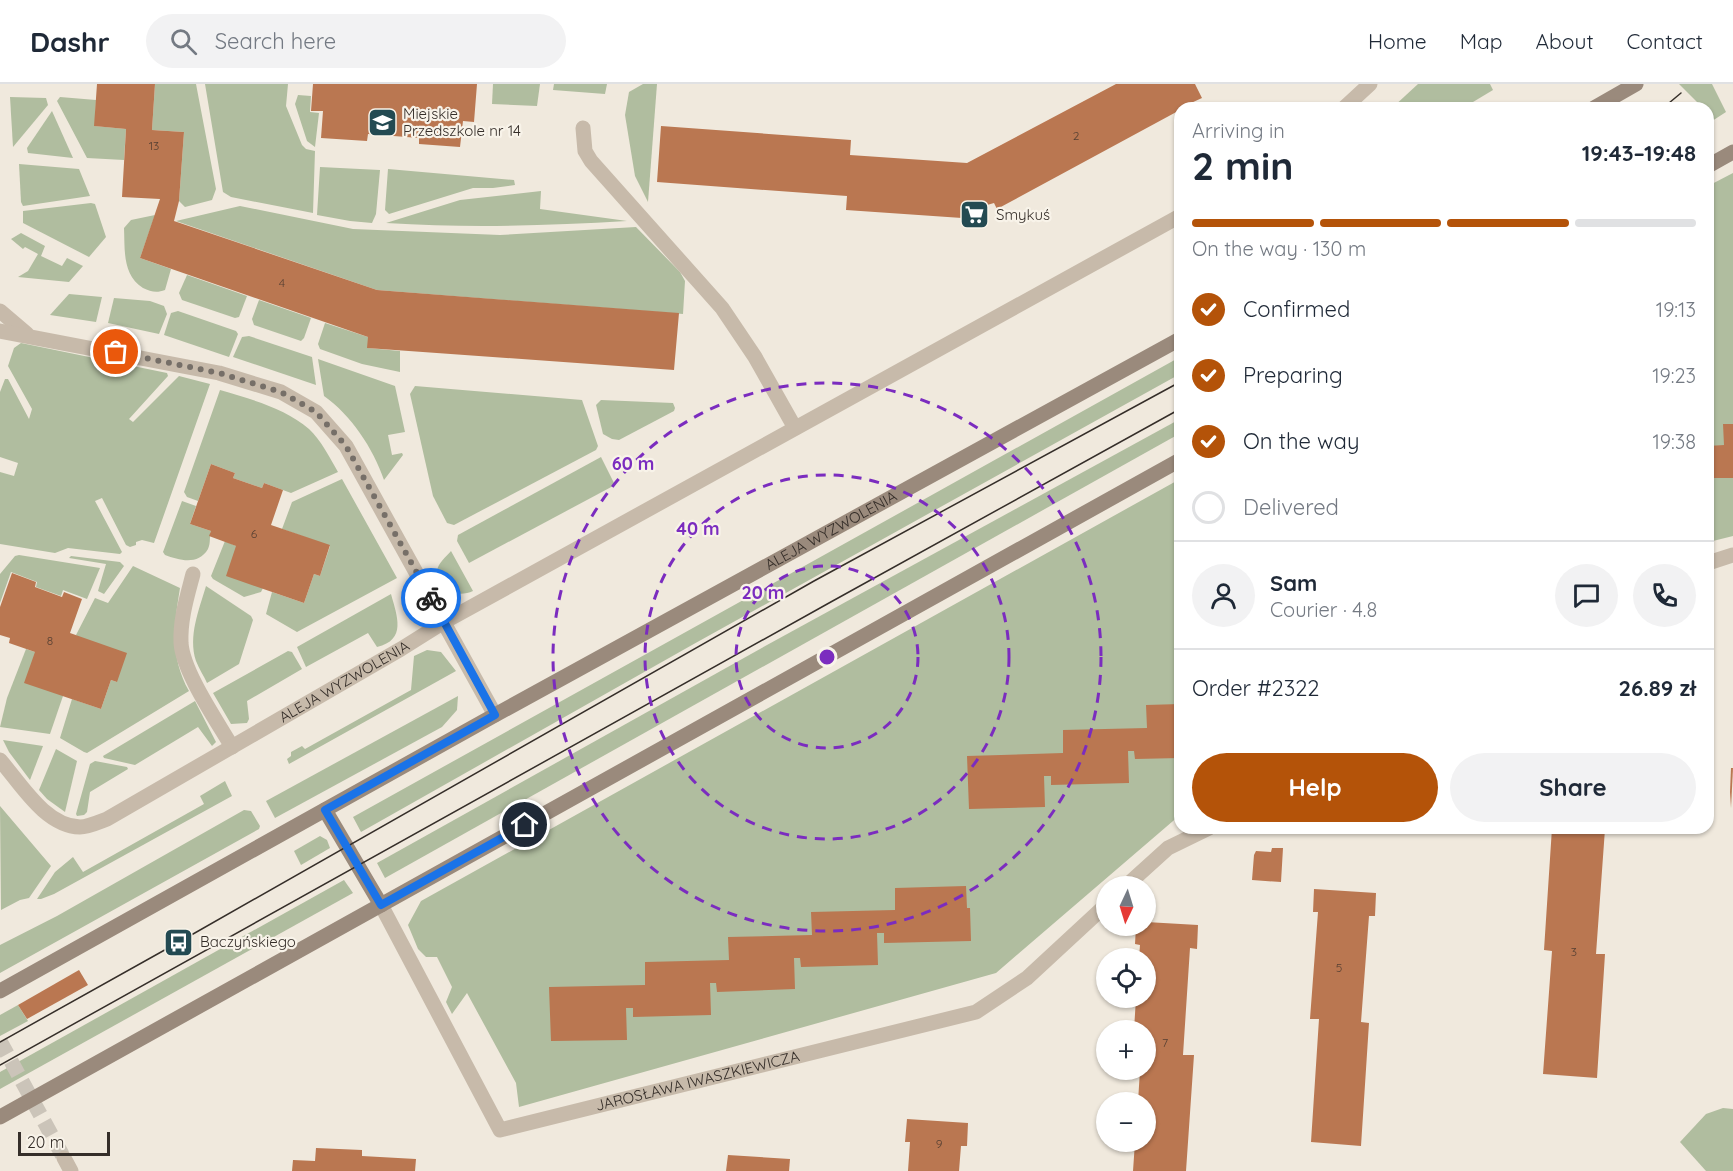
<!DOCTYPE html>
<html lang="en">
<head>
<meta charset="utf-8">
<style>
	body { margin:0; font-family:Quicksand,sans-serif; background:#f2f2f3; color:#1f2937; height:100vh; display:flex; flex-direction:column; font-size:22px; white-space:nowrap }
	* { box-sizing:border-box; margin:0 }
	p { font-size:20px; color:#747a83 }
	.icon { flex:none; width:33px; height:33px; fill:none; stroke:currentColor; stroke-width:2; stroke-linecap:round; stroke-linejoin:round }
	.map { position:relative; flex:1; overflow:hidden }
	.sheet { position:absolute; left:1174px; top:18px; width:540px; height:732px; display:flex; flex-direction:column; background:#fff; border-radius:18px; box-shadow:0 2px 4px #0004 }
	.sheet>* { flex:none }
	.needle { width:39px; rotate:184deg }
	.fabs { position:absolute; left:1096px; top:792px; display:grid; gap:12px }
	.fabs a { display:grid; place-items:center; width:60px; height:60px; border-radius:50%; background:#fff; box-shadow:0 2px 4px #0004; font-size:30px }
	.scale { position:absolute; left:18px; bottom:15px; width:92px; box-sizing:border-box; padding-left:6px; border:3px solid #352e29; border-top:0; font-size:16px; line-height:21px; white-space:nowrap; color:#352e29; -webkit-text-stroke:4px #f8f3e9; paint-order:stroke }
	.pin { position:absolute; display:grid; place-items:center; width:51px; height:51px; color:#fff; margin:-26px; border:3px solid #fff; border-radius:50%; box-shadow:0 2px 6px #0007 }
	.courier { position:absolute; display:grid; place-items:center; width:60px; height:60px; margin:-30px; border:4px solid #1a73e8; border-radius:50%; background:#fff; color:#222; box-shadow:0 2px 8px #0007 }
	.overview em { font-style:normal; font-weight:800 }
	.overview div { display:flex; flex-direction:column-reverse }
	.overview { display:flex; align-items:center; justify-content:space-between; height:102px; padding:0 18px }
	h1 { font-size:39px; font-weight:800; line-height:45px }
	.bar { display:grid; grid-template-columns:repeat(4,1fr); gap:9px 6px; align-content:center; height:72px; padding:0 18px }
	.bar i { height:8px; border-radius:4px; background:#e0e1e3 }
	.bar .active { background:#b45309 }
	.bar p { grid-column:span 4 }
	.line { display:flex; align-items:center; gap:15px; padding:0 18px; border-top:2px solid #e0e1e3 }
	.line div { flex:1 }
	.round { display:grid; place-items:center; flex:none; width:63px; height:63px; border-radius:32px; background:#f2f2f3 }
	ol { padding:0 18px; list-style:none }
	li { display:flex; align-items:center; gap:18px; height:66px }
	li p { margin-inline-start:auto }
	li .icon { padding:6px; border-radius:50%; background:#b45309; color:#fff; stroke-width:4 }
	li:last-child { color:#747a83 }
	li i { width:33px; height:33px; border:3px solid #e0e1e3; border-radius:50% }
	.action { display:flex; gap:12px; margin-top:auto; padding:12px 18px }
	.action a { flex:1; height:69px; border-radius:36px; background:#b45309; color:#fff; font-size:24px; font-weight:800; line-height:69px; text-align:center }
	.action a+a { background:#f2f2f3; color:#1f2937 }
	header { display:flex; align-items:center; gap:36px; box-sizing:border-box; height:84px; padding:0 30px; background:#fff; border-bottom:2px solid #e0e1e3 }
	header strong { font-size:28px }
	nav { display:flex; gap:33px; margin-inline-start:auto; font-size:21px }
	.search { width:420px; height:54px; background:#f2f2f3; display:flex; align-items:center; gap:15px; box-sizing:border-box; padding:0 21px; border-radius:33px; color:#747a83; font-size:22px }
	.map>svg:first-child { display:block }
	.green { fill:#b0bd9f }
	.building { fill:#ba7751 }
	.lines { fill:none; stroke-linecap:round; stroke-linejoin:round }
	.pedestrian-tunnel { stroke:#cbc4b9; stroke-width:15; stroke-dasharray:15 8; stroke-linecap:butt }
	.pedestrian { stroke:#c7baaa; stroke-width:15 }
	.minor { stroke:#c7baaa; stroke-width:15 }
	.secondary { stroke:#9a8a7c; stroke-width:15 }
	.tram { stroke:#352e29; stroke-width:1.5 }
	.done { stroke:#766f68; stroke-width:6; stroke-dasharray:0 10.8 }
	.route { stroke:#1a73e8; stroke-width:8 }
	.ring { fill:none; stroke:#7b2cbf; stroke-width:3; stroke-dasharray:10 8 }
	.labels { text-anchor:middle; stroke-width:4.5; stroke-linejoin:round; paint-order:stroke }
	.number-label { font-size:12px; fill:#564033 }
	.poi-label { font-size:15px; fill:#352e29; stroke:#f8f3e9; text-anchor:start }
	.street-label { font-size:15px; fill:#352e29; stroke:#f8f3e9 }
	.centre { fill:#7b2cbf; stroke:#f8f3e9; stroke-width:3 }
	.ring-label { font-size:18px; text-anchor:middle; font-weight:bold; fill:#7b2cbf; stroke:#f8f3e9; stroke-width:4.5; stroke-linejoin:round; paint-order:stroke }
</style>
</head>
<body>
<header>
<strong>Dashr</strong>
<div class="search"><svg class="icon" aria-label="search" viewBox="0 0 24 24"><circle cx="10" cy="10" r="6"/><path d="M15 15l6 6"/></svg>Search here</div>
<nav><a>Home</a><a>Map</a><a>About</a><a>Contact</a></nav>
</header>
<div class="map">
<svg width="1733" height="1087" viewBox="0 0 1733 1087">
	<rect width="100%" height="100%" fill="#f0e9dd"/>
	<g class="green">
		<path d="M155,0h41l20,105 -4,11 -27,7 -6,-6 5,-69 -32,-2z"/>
		<path d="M205,0h83l-2,22 16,39 4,4 9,2 -2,62 -82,-16 -8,-5z"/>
		<path d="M493,0h47l-3,22 -45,-2z"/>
		<path d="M554,0h53l-2,10 -52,-4z"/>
		<path d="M643,0h14l-9,118 -13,-26 -10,-61 4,-23z"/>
		<path d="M1418,0h72l3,6 -30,18h-71z"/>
		<path d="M1679,0h33l14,28 -17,11 -1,-15h-5z"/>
		<path d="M298,11l13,1 -1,16 9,1 -4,34 -8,-6 -12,-37z"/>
		<path d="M10,13l36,1 2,7 -35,42z"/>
		<path d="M60,13l36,3 -1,26 31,3 -2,31 -37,-2 -30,-57z"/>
		<path d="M52,27l21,47 -45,-5 -1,-5z"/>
		<path d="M19,80l60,5 11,27 -67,10 -2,-4z"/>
		<path d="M320,83l60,3 -4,44 -4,9 -22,-2 -33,-6z"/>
		<path d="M388,85l126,11 1,5 -22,3h-20l-84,26 -4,-4z"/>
		<path d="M1733,89v363l-24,6 -1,-356z"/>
		<path d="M541,107l-1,18 87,12c-83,5 -159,7 -241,2l74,-23z"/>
		<path d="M91,119l4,1 11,33 -17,20 -66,-34v-12z"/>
		<path d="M240,122l113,23 147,6 136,-8 44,45 5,9 -2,33 -306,-24 -201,-69z"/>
		<path d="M155,131l-15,43 31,11 -6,21c-8,3 -14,2 -22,-2 -21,-13 -18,-39 -19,-60l7,-8z"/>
		<path d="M21,149l24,13 -4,10 21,10 5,-8 16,8 -14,16 -51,-5 10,-6 10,-17 -13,-7 -2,2 -12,-10z"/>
		<path d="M187,191l60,21 -8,21 -4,1 -53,-18 -3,-7z"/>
		<path d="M69,210l33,3 -6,25 -46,-7z"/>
		<path d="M114,214l36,3 14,5 3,8 -8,20 -51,-11z"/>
		<path d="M259,216l52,18 -7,20 -3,3 -47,-16 -2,-6z"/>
		<path d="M178,227l58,20 2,3 -9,23 -65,-22 7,-22z"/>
		<path d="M325,239l43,14v11l32,3v21l-38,-8 -42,-15 -2,-5z"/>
		<path d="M249,252l63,21 4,28 -83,-28 9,-20z"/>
		<path d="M21,259l146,30 1,3 -39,43 4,3 46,-46 31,8 -56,159 -12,-3 -6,2v3l-6,2 -4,-2 -24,-47 -7,3 27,51 -2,2 -52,-6 -13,5 -55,-9v-72l14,4 4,-13 -18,-6v-65l5,-13h3l21,40 3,-10 -24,-43 6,-18z"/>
		<path d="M1180,273v17l-488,271 -331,187 -8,-15z"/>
		<path d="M318,275l77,27 10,46 -17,3 4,20 10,-2 1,2 -19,25c-11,-32 -33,-65 -60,-84z"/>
		<path d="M415,302l167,14 16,46 -2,4 -142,75 -7,-2 -14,-27 -23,-102z"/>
		<path d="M220,306c30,9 65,18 89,39 12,11 21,29 29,43l-47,21 -27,-10 -2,5 -29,-10 2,-5 -24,-9 -13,37 -11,-4 -3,-5z"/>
		<path d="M601,316l72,3 2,5 -1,3 -55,29 -7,-1 -9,-5 -7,-29z"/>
		<path d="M1180,335l-1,15 -794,444 -8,-15 390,-218z"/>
		<path d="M601,373l14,28 -146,78 -12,-22 1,-6z"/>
		<path d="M342,395l55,99 -100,54 -31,-18 6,-22 32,11 10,-29 6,2 10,-30 -48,-17 10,-27z"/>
		<path d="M1180,395v336l-184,158 -477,134 -3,-24 -49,-90 -15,21 -6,-12 6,-15 -15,-30h-11l-8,-8 -10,-24 13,-24z"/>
		<path d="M182,417l14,5 -6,18 21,7c-2,7 0,11 -3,18 -10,17 -29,11 -43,6l-2,-3z"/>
		<path d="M225,457l11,5 27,42 -2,4 -17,5 -31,-18 -2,-3z"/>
		<path d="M451,467l22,40c-15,7 -37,0 -36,-20 1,-8 9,-14 14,-20z"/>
		<path d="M19,471l81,13 -13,31 -24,-9 -2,6 -25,-9 1,-5 -26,-10 -11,31v-29l15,-18z"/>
		<path d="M71,472l49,6 4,4 -20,28 -6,-3 8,-27 -37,-6z"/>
		<path d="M133,482l47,22c-6,37 -10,69 9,103l-102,62 -3,-1 -24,-14 12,-39 29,10 10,-29 6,2 -41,-47 19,-37 13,5z"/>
		<path d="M206,502l45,30 2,4 -14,44 -32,19c-3,-7 -8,-14 -11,-22 -8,-25 3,-51 10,-75z"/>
		<path d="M391,510c6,22 16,46 -14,53l-9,-14 -62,34 -9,-20z"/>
		<path d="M26,565l9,3 28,44 -13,38 -50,-7 7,-29z"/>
		<path d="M427,566l14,2 15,19 -167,93 -2,-5 4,-3v-4l11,-6 3,3 106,-59 3,-34z"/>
		<path d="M288,567l4,1 10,17 -55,32 2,18 -2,4 -16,1 -18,-31z"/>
		<path d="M458,612l-1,14 -15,17 -167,91 -9,-17z"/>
		<path d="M195,617l21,41 -4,4 -14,-19 -63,38 -31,-7 -1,-2z"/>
		<path d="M3,656l40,6 -13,34 -21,-28z"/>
		<path d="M56,665l21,12 -12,51 -18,-13 -8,-9z"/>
		<path d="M95,677l32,6 1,2 -38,23 -3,20 -3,3 -7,1 -1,-2 14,-50z"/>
		<path d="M225,697l7,15 -178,98 -13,5h-4l18,-27 18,-15 10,15 121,-68 -4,-8z"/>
		<path d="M0,722l51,60 -22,32 -9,2 -19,10z"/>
		<path d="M244,726l7,1 9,15 -1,3 -259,144v-28l57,-29z"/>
		<path d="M320,752l7,4 3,8 -29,17 -7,-14z"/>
		<path d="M344,796l9,13 -353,196v-17z"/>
		<path d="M18,921l10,16 -28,15v-21z"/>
		<path d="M1723,1024l10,1v62h-27l-26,-29 26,-28z"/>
	</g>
	<g class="building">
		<path d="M97,0h58l-3,46 32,2 -5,69 -5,20 203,69 302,23 -5,57 -307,-22 1,-11 -228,-79 20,-59 -38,-2 4,-68 -32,-3z"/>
		<path d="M313,0h164l-3,38 -11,-1 -3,26 -41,-3v-6l-51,-4 -1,7 -46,-3 2,-27h-12z"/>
		<path d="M1116,0h79l7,14 -22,10v2l-183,99 -3,-6 -31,9 -1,6 -116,-8 1,-14 -190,-14 4,-56 190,14 -1,15 117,8z"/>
		<path d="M1723,340h10v54h-20v-10l-5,1v-23l16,-1z"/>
		<path d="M211,380l24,9 -2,5 29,10 2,-5 19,7 -12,35 59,20 -10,31 -6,-2 -10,29 -78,-27 10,-30 -27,-10 2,-5 -21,-7z"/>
		<path d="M12,489l24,9 -1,5 27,10 2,-5 18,7 -12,34 57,20 -10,29 -6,-2 -10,29 -77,-26 11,-31 -26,-9 1,-5 -10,-3v-28z"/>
		<path d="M1180,620v54l-45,1 -1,-8h-6l1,32 -78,2v-9h-7l1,31 -76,2 -2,-53 96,-3v-23l84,-2 -1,-23z"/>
		<path d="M1731,684h2l-2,40 -1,-16z"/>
		<path d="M1552,744l53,1 -9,125h9l-8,124 -54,-4 9,-123 -8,-1z"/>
		<path d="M1272,764h11l-2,34 -29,-2 2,-25 2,-4 15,1z"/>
		<path d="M966,802l1,22h3l1,33 -87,2v-10h-7l1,32 -77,2 -1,-9h-6l1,31 -78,3 -1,-9h-6l1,32 -78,2v-9h-7l1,32 -76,1 -2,-54 96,-2v-23l84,-2 -1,-23 84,-2 -1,-23 84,-2v-22z"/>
		<path d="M1314,805l62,4 -1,23h-6l-8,106 8,1 -8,123 -50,-4 8,-123h-9l8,-107h-5z"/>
		<path d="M1146,838l52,3 -1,24 -7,-1 -7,107h11l-8,116h-53l2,-29h11v-40h-8l2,-32h6v-40h-12l2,-32h10v-40h-7l1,-13 -5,-1 1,-18h10z"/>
		<path d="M79,886l9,15 -61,34 -9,-14z"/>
		<path d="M907,1035l61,4 -1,23h-6l-2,25h-51l2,-29h-5z"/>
		<path d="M316,1064l46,2v6l54,3 -1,12h-123l1,-11 22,1z"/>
		<path d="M728,1071l62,4 -1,12h-63z"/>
	</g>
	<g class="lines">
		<path class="pedestrian-tunnel" d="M0,957l64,117"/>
		<path class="pedestrian" d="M64,1074l7,13"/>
		<g class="minor">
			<path d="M1344,24l26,-24"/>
			<path d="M583,44l2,23 6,10 131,147 33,49 40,71"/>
			<path d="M0,227l27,23"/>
			<path d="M0,247l219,42 62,19 35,20 30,34 149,269"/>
			<path d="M1708,479l25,-8"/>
			<path d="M193,490c-6,23 -13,45 -12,69 2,29 36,78 51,104"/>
			<path id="s1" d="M0,676c21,24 45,66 80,67 8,0 19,-5 27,-8l294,-170 43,-27 736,-406"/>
			<path d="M1126,802l42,-38 41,-20"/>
			<path id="s2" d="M381,821l119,225 476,-118 51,-34 80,-74"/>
		</g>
		<g class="secondary">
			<path d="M1594,24l42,-24"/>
			<path d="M1708,82l25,-14"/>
			<path d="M325,726l56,95"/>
			<path id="s3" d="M0,907l495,-276 685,-376"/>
			<path d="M0,1033l1180,-657"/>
		</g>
		<g class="tram">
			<path d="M1663,24l18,-15"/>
			<path d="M1696,24l3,-4"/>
			<path d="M0,958l179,-100 635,-361 366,-199"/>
			<path d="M0,981l829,-462 351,-194"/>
		</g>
	</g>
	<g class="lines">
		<path class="done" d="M116,268l103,21 62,19 35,20 30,34 85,152"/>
		<path class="route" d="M431,514l64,117 -170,95 56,95 144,-80"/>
	</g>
	<g class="ring">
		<circle cx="827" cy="573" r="91"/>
		<circle cx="827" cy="573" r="182"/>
		<circle cx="827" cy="573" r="274"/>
	</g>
	<defs>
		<symbol id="school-square" viewBox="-11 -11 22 22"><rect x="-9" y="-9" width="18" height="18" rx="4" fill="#234a52" stroke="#f8f3e9"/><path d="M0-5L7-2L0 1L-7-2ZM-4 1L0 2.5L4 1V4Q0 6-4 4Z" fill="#fff"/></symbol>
		<symbol id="supermarket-square" viewBox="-11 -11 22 22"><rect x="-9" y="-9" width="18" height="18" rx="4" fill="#234a52" stroke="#f8f3e9"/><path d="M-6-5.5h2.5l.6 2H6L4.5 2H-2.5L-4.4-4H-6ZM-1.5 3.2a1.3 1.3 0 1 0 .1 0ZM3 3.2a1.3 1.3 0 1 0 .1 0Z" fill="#fff"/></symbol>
		<symbol id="bus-square" viewBox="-11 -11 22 22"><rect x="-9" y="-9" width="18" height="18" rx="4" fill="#234a52" stroke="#f8f3e9"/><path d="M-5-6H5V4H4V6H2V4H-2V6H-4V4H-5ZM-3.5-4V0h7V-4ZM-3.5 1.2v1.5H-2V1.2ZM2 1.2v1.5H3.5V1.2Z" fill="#fff"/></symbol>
	</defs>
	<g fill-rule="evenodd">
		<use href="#school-square" x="366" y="22" width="33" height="33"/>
		<use href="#supermarket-square" x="958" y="114" width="33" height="33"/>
		<use href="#bus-square" x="162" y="842" width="33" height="33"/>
	</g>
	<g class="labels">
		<g class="number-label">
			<text x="1076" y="56">2</text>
			<text x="154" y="66">13</text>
			<text x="282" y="203">4</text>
			<text x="254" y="454">6</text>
			<text x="50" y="561">8</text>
			<text x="1574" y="872">3</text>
			<text x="1339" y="888">5</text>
			<text x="1165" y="963">7</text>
			<text x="939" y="1064">9</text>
		</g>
		<g class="poi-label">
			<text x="403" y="35">Miejskie<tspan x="403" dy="17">Przedszkole nr 14</tspan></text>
			<text x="996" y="136">Smykuś</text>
			<text x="200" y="863">Baczyńskiego</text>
		</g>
		<g class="street-label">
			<text dy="5" stroke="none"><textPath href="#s3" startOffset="950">ALEJA WYZWOLENIA</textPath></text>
			<text dy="5" stroke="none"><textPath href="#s1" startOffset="410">ALEJA WYZWOLENIA</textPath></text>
			<text dy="5" stroke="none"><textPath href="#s2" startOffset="458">JAROSŁAWA IWASZKIEWICZA</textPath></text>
		</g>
	</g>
	<circle cx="827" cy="573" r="9" class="centre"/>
	<g class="ring-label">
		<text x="633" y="386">60 m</text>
		<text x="698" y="451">40 m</text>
		<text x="763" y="515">20 m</text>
	</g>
</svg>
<div class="fabs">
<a><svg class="needle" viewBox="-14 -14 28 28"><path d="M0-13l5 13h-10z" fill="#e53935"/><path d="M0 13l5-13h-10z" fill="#747a83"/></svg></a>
<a><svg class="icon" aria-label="locate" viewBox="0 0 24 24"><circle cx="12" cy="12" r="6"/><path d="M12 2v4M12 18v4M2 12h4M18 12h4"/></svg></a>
<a>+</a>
<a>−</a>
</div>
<div class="scale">20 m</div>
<div class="pin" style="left:116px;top:268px;background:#ea580c"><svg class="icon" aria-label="bag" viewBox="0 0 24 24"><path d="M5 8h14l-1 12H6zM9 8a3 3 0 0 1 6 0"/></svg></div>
<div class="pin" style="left:525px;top:741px;background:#1f2937"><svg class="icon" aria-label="home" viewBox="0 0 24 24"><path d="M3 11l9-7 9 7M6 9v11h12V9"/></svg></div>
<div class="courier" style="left:431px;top:514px"><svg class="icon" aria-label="bike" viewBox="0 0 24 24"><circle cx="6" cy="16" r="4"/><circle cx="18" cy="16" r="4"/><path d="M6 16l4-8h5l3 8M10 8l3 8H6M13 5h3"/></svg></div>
<section class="sheet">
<div class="overview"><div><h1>2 min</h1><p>Arriving in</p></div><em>19:43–19:48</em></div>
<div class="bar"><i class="active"></i><i class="active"></i><i class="active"></i><i></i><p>On the way · 130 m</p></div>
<ol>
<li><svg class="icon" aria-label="check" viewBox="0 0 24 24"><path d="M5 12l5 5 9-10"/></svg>Confirmed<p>19:13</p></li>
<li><svg class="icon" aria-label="check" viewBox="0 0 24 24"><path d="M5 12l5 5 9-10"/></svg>Preparing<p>19:23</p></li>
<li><svg class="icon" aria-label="check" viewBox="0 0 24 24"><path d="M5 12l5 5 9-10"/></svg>On the way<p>19:38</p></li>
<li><i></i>Delivered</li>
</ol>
<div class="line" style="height:108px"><a class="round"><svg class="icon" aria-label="person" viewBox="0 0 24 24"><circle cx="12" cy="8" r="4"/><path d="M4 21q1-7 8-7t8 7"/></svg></a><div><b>Sam</b><p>Courier · 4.8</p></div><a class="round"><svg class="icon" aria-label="chat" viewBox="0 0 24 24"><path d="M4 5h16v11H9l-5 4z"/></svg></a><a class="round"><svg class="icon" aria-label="phone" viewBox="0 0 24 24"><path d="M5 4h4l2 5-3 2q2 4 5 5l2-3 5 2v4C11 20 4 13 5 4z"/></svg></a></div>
<div class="line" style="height:78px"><div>Order #2322</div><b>26.89 zł</b></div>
<div class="action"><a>Help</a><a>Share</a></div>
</section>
</div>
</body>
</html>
